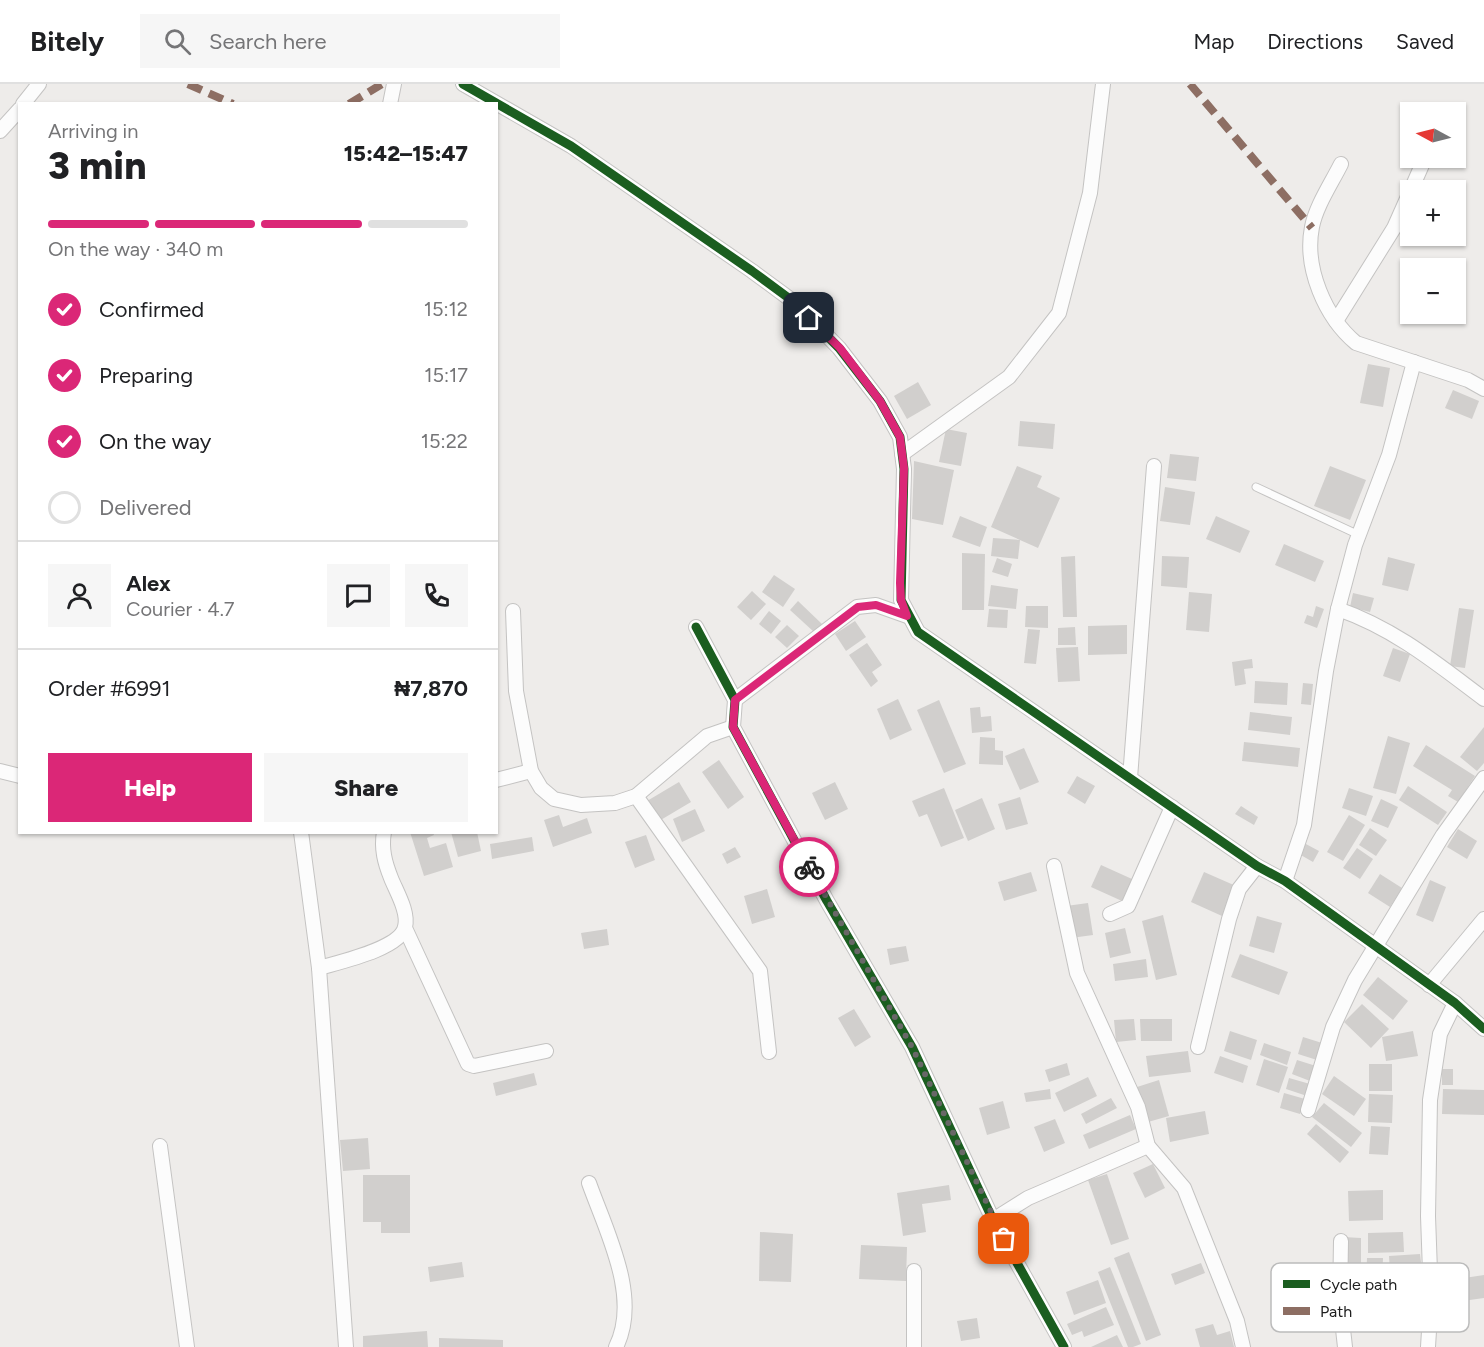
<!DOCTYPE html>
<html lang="en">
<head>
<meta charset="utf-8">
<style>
	body { margin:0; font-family:Figtree,sans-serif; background:#f6f6f6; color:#202124; height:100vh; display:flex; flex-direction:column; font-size:22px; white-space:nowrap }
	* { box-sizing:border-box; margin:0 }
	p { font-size:20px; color:#757577 }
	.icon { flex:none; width:33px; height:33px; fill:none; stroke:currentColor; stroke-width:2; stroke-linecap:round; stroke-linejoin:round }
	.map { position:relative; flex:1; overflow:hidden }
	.drawer { position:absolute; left:18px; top:18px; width:480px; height:732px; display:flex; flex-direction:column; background:#fff; border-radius:0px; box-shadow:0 2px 4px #0004 }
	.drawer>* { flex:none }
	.needle { width:39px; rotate:277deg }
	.buttons { position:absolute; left:1400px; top:18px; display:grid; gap:12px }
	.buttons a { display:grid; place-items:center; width:66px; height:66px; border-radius:0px; background:#fff; box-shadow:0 2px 4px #0004; font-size:30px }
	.pin { position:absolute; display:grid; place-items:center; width:51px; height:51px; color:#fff; margin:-26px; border-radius:12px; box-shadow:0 3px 9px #0006 }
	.courier { position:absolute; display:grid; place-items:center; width:60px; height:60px; margin:-30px; border:4px solid #db2777; border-radius:50%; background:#fff; color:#222; box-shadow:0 2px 8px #0007 }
	.head em { font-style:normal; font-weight:800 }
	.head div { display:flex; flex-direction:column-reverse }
	.head { display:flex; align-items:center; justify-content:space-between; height:102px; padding:0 30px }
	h1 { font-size:39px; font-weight:800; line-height:45px }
	.bar { display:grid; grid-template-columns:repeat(4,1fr); gap:9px 6px; align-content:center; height:72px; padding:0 30px }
	.bar i { height:8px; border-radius:4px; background:#e0e0e0 }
	.bar .active { background:#db2777 }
	.bar p { grid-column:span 4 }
	.line { display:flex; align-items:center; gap:15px; padding:0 30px; border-top:2px solid #e0e0e0 }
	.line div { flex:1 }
	.round { display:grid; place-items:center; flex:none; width:63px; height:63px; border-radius:0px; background:#f6f6f6 }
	ol { padding:0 30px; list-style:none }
	li { display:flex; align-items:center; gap:18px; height:66px }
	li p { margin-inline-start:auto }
	li .icon { padding:6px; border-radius:50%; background:#db2777; color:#fff; stroke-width:4 }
	li:last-child { color:#757577 }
	li i { width:33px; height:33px; border:3px solid #e0e0e0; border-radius:50% }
	.action { display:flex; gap:12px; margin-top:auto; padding:12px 30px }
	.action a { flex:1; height:69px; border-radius:0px; background:#db2777; color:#fff; font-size:24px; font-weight:800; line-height:69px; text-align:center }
	.action a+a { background:#f6f6f6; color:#202124 }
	header { display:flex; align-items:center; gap:36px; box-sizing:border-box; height:84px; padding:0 30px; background:#fff; border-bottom:2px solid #e0e0e0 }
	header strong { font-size:28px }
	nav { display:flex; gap:33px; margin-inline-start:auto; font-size:21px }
	.search { width:420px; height:54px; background:#f6f6f6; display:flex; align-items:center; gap:15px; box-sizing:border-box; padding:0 21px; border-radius:0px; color:#757577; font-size:22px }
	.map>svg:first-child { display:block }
	.building { fill:#d1cfcd }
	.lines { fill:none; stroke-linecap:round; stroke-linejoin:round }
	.service-casing { stroke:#c4c3c2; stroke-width:9 }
	.minor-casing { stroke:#c4c3c2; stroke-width:16 }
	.service { stroke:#fcfcfc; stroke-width:7 }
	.minor { stroke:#fcfcfc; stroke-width:14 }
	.quiet { stroke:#8d6e63; stroke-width:8; stroke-dasharray:15 8; stroke-linecap:butt }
	.cycleway-casing { stroke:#fff; stroke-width:13 }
	.cycleway { stroke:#1b5e20; stroke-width:9 }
	.done { stroke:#686767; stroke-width:6; stroke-dasharray:0 10.8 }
	.route { stroke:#db2777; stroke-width:8 }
	.key { fill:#fff; stroke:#bcbcbc; stroke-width:1.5 }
	.key-label { font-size:16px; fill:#202020 }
</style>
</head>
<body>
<header>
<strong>Bitely</strong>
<div class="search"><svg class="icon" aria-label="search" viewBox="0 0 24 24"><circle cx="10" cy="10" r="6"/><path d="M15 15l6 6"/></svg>Search here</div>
<nav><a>Map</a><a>Directions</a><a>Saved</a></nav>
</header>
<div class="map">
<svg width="1484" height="1263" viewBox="0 0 1484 1263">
	<rect width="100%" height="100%" fill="#eeecea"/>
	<g class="building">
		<path d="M1368,280l22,4 -7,39 -23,-4z"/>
		<path d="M918,298l13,23 -24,14 -13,-23z"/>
		<path d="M1453,306l26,11 -7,18 -27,-11z"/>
		<path d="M1020,337l35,3 -2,25 -35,-3z"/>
		<path d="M946,345l21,4 -6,33 -22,-4z"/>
		<path d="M1170,370l29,3 -3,24 -29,-3z"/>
		<path d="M914,377l40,9 -11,55 -31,-6z"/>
		<path d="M1017,382l25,10 -5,11 23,11 -22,50 -47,-21z"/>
		<path d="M1330,382l36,14 -16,40 -36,-14z"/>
		<path d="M1165,403l30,5 -5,33 -30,-4z"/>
		<path d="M960,432l27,11 -7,20 -28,-10z"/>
		<path d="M1216,432l34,15 -10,22 -34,-14z"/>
		<path d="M993,454l27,2 -2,19 -27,-3z"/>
		<path d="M1284,460l40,17 -9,21 -40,-17z"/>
		<path d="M962,469l23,1 -1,56h-22z"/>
		<path d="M1075,472l2,61h-14l-2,-60z"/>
		<path d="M1162,472l27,1 -2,31 -26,-2z"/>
		<path d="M1388,473l27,7 -7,27 -26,-6z"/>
		<path d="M997,474l15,6 -4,13 -16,-5z"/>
		<path d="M774,491l21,14 -12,18 -21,-15z"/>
		<path d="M991,501l27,4 -2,20 -28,-3z"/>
		<path d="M752,507l14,13 -15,16 -14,-13z"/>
		<path d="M1189,508l23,2 -3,38 -23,-2z"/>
		<path d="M1353,509l21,5 -4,14 -20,-5z"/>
		<path d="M798,517l24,23 -8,8 -24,-22z"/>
		<path d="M1026,522h22v22l-23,-1z"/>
		<path d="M1316,522l8,3 -7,19 -13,-5 3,-8 6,2z"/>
		<path d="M1459,524l15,2 -9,58 -15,-2z"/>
		<path d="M989,525l19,1 -1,18 -20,-1z"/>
		<path d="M769,527l12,10 -10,13 -12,-10z"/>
		<path d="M855,537l11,16 -20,14 -11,-17z"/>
		<path d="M787,541l12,11 -12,12 -12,-11z"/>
		<path d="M1127,541v29l-39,1v-29z"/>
		<path d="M1075,543l1,18h-18v-17z"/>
		<path d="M1028,545l12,1 -4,34 -12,-1z"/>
		<path d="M867,559l15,22 -10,7 6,9 -7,6 -22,-32z"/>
		<path d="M1078,563l2,34 -22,1 -2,-34z"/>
		<path d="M1393,564l17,6 -10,28 -17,-6z"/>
		<path d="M1252,575l1,9 -9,1 2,15 -11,2 -3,-24z"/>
		<path d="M1255,597l33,2 -1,22 -33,-2z"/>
		<path d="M1303,599l10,1 -2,21 -10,-1z"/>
		<path d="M898,615l14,31 -22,10 -13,-31z"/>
		<path d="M939,616l27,64 -22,9 -27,-63z"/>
		<path d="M980,623l1,10 10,-1 1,15 -20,2 -2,-25z"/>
		<path d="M1250,628l42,5 -2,18 -42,-5z"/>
		<path d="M1484,643v36l-7,8 -17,-14z"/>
		<path d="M1388,652l22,7 -14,51 -23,-6z"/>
		<path d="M980,653l15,1v12l8,1v14l-24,-1z"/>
		<path d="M1244,658l56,6 -2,19 -56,-6z"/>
		<path d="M1426,661l49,31 -17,26 -10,-6 4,-6 -39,-24z"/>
		<path d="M1024,664l15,34 -19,8 -15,-34z"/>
		<path d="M719,676l25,37 -16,12 -26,-37z"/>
		<path d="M1077,692l18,10 -10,18 -18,-11z"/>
		<path d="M679,698l12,20 -32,19 -12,-20z"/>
		<path d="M835,698l13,27 -23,11 -13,-27z"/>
		<path d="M1408,702l39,26 -9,13 -39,-25z"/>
		<path d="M944,704l20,50 -23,9 -14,-33 -8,3 -7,-16z"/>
		<path d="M1349,704l24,8 -7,20 -24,-8z"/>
		<path d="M1020,713l8,27 -22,6 -8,-26z"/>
		<path d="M982,714l13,31 -27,12 -13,-31z"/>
		<path d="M1381,715l17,8 -10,21 -17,-7z"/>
		<path d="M1241,722l17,11 -4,8 -19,-11z"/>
		<path d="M695,725l10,22 -23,11 -9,-23z"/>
		<path d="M559,731l4,12 24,-9 5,15 -39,14 -9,-27z"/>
		<path d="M1349,731l16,10 -22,36 -16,-9z"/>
		<path d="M1370,744l17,12 -11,16 -17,-11z"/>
		<path d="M1458,745l19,12 -10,18 -20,-12z"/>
		<path d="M410,748h23l1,3 -7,3 3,10 16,-5 7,24 -29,9z"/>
		<path d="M451,748h26l4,19 -23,6z"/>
		<path d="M646,751l9,25 -20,8 -10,-26z"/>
		<path d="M532,753l2,14 -42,8 -2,-15z"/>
		<path d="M1304,759l15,8 -6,11 -14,-8z"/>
		<path d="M735,763l6,10 -14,7 -5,-10z"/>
		<path d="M1357,764l16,11 -13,20 -17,-11z"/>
		<path d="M1101,781l31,14 -10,22 -31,-14z"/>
		<path d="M1031,788l6,19 -33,10 -6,-19z"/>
		<path d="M1204,788l32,14 -14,30 -31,-14z"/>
		<path d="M1380,790l22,14 -12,19 -22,-14z"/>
		<path d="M1430,796l16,7 -13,35 -17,-7z"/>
		<path d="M767,805l8,28 -23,7 -8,-28z"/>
		<path d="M1088,819l5,32 -22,3 -5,-32z"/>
		<path d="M1163,831l14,60 -21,5 -14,-59z"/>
		<path d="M1257,832l25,7 -8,30 -25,-7z"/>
		<path d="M1125,844l6,25 -21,5 -5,-25z"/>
		<path d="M607,845l2,16 -25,4 -3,-16z"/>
		<path d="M906,862l3,15 -19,4 -3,-16z"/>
		<path d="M1240,870l48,18 -9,23 -48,-18z"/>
		<path d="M1146,875l2,18 -33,4 -2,-17z"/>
		<path d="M1378,893l30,24 -15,19 -30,-25z"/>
		<path d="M1362,920l27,25 -18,19 -27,-26z"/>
		<path d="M854,925l17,28 -16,10 -17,-29z"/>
		<path d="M1134,935l2,21 -20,2 -2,-22z"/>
		<path d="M1140,935h32v22h-31z"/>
		<path d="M1230,947l27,9 -6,20 -27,-9z"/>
		<path d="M1413,947l5,25 -32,5 -4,-24z"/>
		<path d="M1303,953l19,6 -5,17 -19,-6z"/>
		<path d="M1264,959l27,9 -4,13 -27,-10z"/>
		<path d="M1188,967l3,21 -42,5 -3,-21z"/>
		<path d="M1220,972l28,10 -5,17 -29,-10z"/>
		<path d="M1264,975l24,8 -9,26 -23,-8z"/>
		<path d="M1297,976l19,6 -6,15 -18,-7z"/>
		<path d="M1067,979l3,12 -21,7 -4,-12z"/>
		<rect x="1369" y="980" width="23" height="27"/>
		<rect x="1442" y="985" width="11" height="16"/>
		<path d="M534,989l3,12 -41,11 -3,-13z"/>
		<path d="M1334,992l32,23 -12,17 -32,-22z"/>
		<path d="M1088,993l9,19 -33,16 -9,-19z"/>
		<path d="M1289,994l21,6 -3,12 -21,-7z"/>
		<path d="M1159,996l10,36 -21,6 -11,-35z"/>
		<path d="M1050,1005l1,10 -25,3 -2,-9z"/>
		<path d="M1443,1005l41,1v25l-42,-1z"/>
		<path d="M1284,1009l21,6 -5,15 -20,-6z"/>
		<path d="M1369,1010l24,1 -1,28 -24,-1z"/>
		<path d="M1111,1014l6,10 -31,16 -5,-10z"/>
		<path d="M1003,1017l7,27 -23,7 -8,-27z"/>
		<path d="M1324,1019l38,30 -11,14 -39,-30z"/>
		<path d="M1205,1027l4,23 -39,8 -4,-24z"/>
		<path d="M1130,1031l6,14 -47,20 -6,-14z"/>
		<path d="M1055,1035l10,24 -21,9 -10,-25z"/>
		<path d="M1316,1040l33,28 -9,11 -33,-29z"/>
		<path d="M1371,1042l19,1 -2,28 -19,-1z"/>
		<path d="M368,1054l2,31 -27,2 -3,-31z"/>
		<path d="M1153,1080l12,24 -20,10 -12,-25z"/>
		<path d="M1107,1090l22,65 -18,6 -23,-65z"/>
		<path d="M363,1091h47v58h-29v-11h-18z"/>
		<path d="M949,1101l2,15 -29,4 4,28 -23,4 -6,-43z"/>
		<path d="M1383,1106v30l-34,1 -1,-30z"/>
		<path d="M760,1148l33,2 -2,48 -32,-1z"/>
		<path d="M1403,1148l1,20 -36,1v-20z"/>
		<path d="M1343,1153l18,1v44h-18z"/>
		<path d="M861,1161l46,2 -1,34 -47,-2z"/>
		<path d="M1129,1168l32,83 -15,6 -32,-83z"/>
		<path d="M1420,1170l2,16 -32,3 -1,-17z"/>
		<path d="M1367,1174h16l-1,24h-16z"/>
		<path d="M462,1178l2,15 -34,5 -2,-15z"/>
		<path d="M1201,1179l4,10 -30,12 -4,-11z"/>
		<path d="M1110,1183l31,77 -8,3h-5l-30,-75z"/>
		<path d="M1484,1191v23l-43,6 -3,-22z"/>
		<path d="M1098,1196l8,23 -32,12 -8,-23z"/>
		<path d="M1106,1223l8,18 -30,12 -2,-6 -10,4 -5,-11z"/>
		<path d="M977,1234l3,20 -19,3 -4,-20z"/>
		<path d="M1213,1240l4,11 13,-4 4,16h-34l-5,-18z"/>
		<path d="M427,1247l1,16h-65v-11z"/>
		<path d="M1117,1251l6,12h-32z"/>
		<path d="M439,1254l64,2v7h-64z"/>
	</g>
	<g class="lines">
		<defs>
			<path id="service" d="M1256,403l103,48"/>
			<g id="minor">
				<path d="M463,0l108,62 181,125 42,31 45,46 41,53 20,36 4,32 -3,131 17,32 339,234 28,15 170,122 29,26"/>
				<path d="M23,20l16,-20"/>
				<path d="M390,20l4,-20"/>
				<path d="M0,47l20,-22"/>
				<path d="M1341,80c-10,20 -25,42 -29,63 -8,41 13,90 44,116l112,37 16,9"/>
				<path d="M1411,106l14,-32"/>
				<path d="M1336,237l58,-93 16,-36"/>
				<path d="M902,370l107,-77 50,-64 31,-120 13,-109"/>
				<path d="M1338,525c57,20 98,54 146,90"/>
				<path d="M513,527l3,80 15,80 10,17 13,11 27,6 34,-2 21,-7 71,-60 26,-9"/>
				<path d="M696,543l39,73 -2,27 94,174 85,146 81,173 71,127"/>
				<path d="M735,616l122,-93 19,-2 31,11"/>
				<path d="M0,687l20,5"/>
				<path d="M1130,694l24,-312"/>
				<path d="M496,696l35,-9"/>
				<path d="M636,712l124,175 9,81"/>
				<path d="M301,748l18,136 27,379"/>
				<path d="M1054,782l23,107 61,134 10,39 36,42 53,133 6,26"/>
				<path d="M1285,797l19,-56 22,-154 12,-62 17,-64 34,-90 25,-93"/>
				<path d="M1110,830l18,-8 44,-99"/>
				<path d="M405,844l63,136 6,2 72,-15"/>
				<path d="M319,884c20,-6 81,-19 86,-41 4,-15 -9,-36 -14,-49 -6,-15 -10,-29 -7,-46"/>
				<path d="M1429,901l55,-66"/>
				<path d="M1198,963l31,-128 10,-30 18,-23"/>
				<path d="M1308,1026l25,-83 22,-47 88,-145 41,-57"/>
				<path d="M160,1062l27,201"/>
				<path d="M589,1099c17,48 52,114 27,164"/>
				<path d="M993,1136l35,-22 120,-52"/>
				<path d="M1341,1157l-1,61 5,45"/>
				<path d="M914,1263v-76"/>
				<path d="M1428,1263l3,-48 -3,-83 2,-116 10,-66 15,-31"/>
			</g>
		</defs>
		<use href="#service" class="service-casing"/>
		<use href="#minor" class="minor-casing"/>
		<use href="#service" class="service"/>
		<use href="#minor" class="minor"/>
		<g class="quiet">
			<path d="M188,0l45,20"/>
			<path d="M1190,0l122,144"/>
			<path d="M349,20l33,-20"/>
		</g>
		<defs>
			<g id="cycleway">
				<path d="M463,0l108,62 181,125 42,31 45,46 41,53 20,36 4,32 -3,131 17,32 339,234 28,15 170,122 29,26"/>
				<path d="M696,543l39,73 -2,27 94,174 85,146 81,173 71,127"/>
			</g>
		</defs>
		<use href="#cycleway" class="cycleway-casing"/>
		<use href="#cycleway" class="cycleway"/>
	</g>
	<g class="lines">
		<path class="done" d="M809,783l103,180 92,192"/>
		<path class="route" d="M809,783l-76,-140 2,-27 123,-93 18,-2 31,11 -6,-16 -1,-17 4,-115 -4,-31 -20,-36 -40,-53 -31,-30"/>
	</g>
	<rect x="1271" y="1179" width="198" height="69" rx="9" class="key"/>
	<rect x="1283" y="1196" width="27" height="8" fill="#1b5e20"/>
	<rect x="1283" y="1223" width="27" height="8" fill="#8d6e63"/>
	<g class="key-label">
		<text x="1320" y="1206">Cycle path</text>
		<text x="1320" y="1233">Path</text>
	</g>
</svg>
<div class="buttons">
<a><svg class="needle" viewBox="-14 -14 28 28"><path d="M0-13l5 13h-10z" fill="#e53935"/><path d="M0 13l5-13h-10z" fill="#757577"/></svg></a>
<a>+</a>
<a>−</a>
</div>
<div class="pin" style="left:1004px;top:1155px;background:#ea580c"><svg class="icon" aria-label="bag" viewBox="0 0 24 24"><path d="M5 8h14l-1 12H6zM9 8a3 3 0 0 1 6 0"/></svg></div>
<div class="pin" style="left:809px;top:234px;background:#1f2937"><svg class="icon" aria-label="home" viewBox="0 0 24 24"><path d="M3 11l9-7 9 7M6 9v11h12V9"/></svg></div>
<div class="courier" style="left:809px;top:783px"><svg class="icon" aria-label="bike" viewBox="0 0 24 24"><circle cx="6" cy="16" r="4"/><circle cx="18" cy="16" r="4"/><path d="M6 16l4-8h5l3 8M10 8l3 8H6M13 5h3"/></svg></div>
<section class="drawer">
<div class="head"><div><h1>3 min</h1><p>Arriving in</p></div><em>15:42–15:47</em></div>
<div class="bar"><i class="active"></i><i class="active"></i><i class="active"></i><i></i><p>On the way · 340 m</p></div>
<ol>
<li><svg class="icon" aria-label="check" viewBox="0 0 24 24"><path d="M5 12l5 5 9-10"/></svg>Confirmed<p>15:12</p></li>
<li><svg class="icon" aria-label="check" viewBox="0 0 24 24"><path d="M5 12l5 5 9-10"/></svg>Preparing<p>15:17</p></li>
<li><svg class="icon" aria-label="check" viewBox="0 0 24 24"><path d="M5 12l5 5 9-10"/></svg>On the way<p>15:22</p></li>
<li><i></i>Delivered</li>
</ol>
<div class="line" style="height:108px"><a class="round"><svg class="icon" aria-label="person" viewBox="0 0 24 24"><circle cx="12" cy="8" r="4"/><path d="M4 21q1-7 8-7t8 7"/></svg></a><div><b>Alex</b><p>Courier · 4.7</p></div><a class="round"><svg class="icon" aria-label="chat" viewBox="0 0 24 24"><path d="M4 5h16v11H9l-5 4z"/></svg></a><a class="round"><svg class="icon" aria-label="phone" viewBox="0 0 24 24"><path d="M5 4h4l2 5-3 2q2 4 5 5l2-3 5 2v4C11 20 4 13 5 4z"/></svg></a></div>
<div class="line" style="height:78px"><div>Order #6991</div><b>₦7,870</b></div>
<div class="action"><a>Help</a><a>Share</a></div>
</section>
</div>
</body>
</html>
